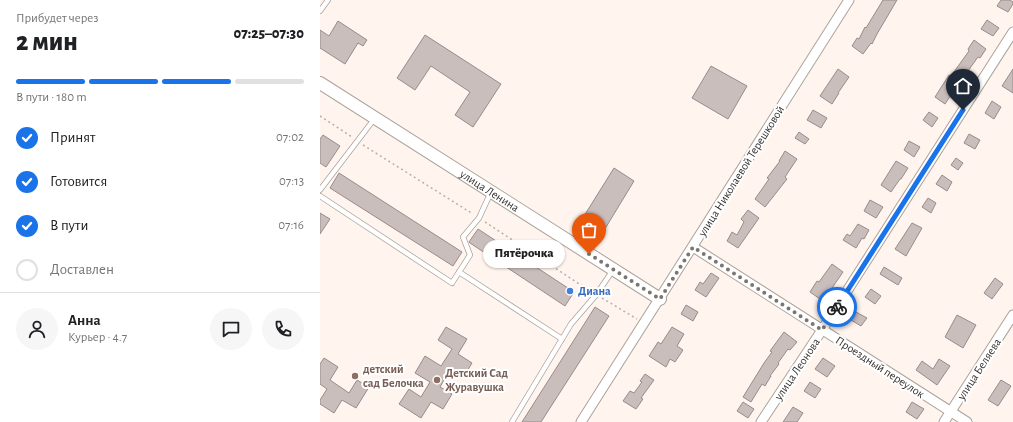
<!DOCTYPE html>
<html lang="ru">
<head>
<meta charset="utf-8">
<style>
	body { margin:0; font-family:"Alegreya Sans",sans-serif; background:#f6f6f6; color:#202124; height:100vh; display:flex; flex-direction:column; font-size:15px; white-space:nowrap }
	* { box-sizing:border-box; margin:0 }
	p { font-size:13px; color:#757577 }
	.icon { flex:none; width:22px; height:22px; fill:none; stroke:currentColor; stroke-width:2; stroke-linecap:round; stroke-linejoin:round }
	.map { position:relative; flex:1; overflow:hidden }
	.drawer { display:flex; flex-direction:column; background:#fff; width:320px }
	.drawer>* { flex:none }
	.pin { position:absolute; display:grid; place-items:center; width:34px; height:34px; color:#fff; margin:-41px -17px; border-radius:50% 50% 50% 0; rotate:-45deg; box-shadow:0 0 4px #0007 }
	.pin .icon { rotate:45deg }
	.courier { position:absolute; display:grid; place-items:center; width:40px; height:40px; margin:-20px; border:3px solid #1a73e8; border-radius:50%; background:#fff; color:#222; box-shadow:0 1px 5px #0007 }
	.bubble { position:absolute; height:28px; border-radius:14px; background:#fff; box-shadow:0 1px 3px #0004; font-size:13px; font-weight:800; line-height:28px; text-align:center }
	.overview em { font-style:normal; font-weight:800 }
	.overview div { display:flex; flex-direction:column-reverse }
	.overview { display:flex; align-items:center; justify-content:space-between; height:68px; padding:0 16px }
	h1 { font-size:26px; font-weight:800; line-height:30px }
	.bar { display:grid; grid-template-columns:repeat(4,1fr); gap:6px 4px; align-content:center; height:48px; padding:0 16px }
	.bar i { height:5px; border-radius:3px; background:#e0e0e0 }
	.bar .selected { background:#1a73e8 }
	.bar p { grid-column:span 4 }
	.line { display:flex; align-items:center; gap:10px; padding:0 16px; border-top:1px solid #e0e0e0 }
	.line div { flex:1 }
	.round { display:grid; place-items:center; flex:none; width:42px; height:42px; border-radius:21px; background:#f6f6f6 }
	ol { padding:0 16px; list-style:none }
	li { display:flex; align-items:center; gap:12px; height:44px }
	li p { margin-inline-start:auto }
	li .icon { padding:4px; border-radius:50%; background:#1a73e8; color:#fff; stroke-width:4 }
	li:last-child { color:#757577 }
	li i { width:22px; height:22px; border:2px solid #e0e0e0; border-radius:50% }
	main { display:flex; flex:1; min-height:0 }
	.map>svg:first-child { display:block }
	.building { fill:#cabebc; stroke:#988c8b }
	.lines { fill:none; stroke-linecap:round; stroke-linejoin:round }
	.service-casing { stroke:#aaa29b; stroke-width:6 }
	.minor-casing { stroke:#aaa29b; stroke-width:11 }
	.tertiary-casing { stroke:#aaa29b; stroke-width:14 }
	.path { stroke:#b8b0ab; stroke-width:1.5; stroke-dasharray:2 3; stroke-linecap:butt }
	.service { stroke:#fff; stroke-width:4.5 }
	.minor { stroke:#fff; stroke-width:9 }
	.tertiary { stroke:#fff; stroke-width:12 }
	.done { stroke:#7c7672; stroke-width:4; stroke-dasharray:0 7.2 }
	.route { stroke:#1a73e8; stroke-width:5 }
	.shop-dot { fill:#3f7fe0; stroke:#fff; stroke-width:1.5 }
	.education-dot { fill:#8d6e63; stroke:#fff; stroke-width:1.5 }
	.labels { text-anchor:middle; stroke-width:4; stroke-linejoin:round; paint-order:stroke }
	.street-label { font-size:12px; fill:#35322f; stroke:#fff }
	.shop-label { font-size:12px; font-weight:bold; fill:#366cbe; stroke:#fff; text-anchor:start }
	.education-label { font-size:12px; font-weight:bold; fill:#785e54; stroke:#fff; text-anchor:start }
</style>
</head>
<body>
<main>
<section class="drawer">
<div class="overview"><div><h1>2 мин</h1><p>Прибудет через</p></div><em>07:25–07:30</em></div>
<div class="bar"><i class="selected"></i><i class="selected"></i><i class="selected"></i><i></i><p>В пути · 180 m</p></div>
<ol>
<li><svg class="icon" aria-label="check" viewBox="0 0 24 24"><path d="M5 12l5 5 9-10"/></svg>Принят<p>07:02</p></li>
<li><svg class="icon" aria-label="check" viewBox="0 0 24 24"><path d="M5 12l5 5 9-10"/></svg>Готовится<p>07:13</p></li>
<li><svg class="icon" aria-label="check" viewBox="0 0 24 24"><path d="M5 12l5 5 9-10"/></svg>В пути<p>07:16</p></li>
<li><i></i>Доставлен</li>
</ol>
<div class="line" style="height:72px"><a class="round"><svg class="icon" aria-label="person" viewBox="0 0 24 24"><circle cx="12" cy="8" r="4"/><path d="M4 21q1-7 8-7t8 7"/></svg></a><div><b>Анна</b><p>Курьер · 4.7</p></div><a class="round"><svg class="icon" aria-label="chat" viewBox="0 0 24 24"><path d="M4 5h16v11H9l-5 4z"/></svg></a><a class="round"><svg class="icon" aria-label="phone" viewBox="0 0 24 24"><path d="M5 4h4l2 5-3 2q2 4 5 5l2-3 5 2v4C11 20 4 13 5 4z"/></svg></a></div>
</section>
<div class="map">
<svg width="693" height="422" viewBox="0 0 693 422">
	<rect width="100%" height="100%" fill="#fff5ee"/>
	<g class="building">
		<path d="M563,0h14l-20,34 -5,10 -1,-1 -8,11 -11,-8 5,-8 2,1 6,-12 1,1z"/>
		<path d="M681,0h9l3,2v2l-5,8 -11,-6z"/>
		<path d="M667,20l12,8 -6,8 -12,-7z"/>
		<path d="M18,21l29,19 -4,6 -5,-3 -13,21 -25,-16v-18l9,6z"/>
		<path d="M105,35l76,49 -28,43 -18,-12 15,-23 -39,-26 -16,24 -18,-12z"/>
		<path d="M654,40l12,9 -6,9 -2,-1 -18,25 1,1 -7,10 -1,-1 -8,12 -10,-7 14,-22 2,1 18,-25 -1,-2z"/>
		<path d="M391,66l36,20 -19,33 -36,-21z"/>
		<path d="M518,69l11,8 -11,16h1l-7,11 -12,-8z"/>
		<path d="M693,69v24l-11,-7z"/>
		<path d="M672,101l9,6 -7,12 -9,-6z"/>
		<path d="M493,110l14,8 -6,10 -14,-8z"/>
		<path d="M609,112l9,6 -6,9 -9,-7z"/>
		<path d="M479,132l10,7 -4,5 -10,-6z"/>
		<path d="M649,134l11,6 -5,9 -11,-6z"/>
		<path d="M3,135l17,11 -14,21 -6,-4v-24z"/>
		<path d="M589,141l11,6 -6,10 -10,-7z"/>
		<path d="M465,151l12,8 -12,18 2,2 -22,28 -10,-8 14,-20 -2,-1 13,-17h-1z"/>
		<path d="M636,158l7,5 -5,7 -7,-5z"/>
		<path d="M576,161l12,7 -7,11h-1l-9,13 -10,-7z"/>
		<path d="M294,168l20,13 -34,56 -21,-13z"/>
		<path d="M19,173l123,79 -9,14 -123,-78z"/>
		<path d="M622,175l10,7 -5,9 -11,-7z"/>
		<path d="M608,198l8,5 -5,10 -9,-6z"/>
		<path d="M550,200l13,7 -7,11 -12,-7z"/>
		<path d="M428,210l11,8 -21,30 -11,-7 5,-9 5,3 7,-13 -3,-3z"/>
		<path d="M0,213l10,6 -10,15z"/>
		<path d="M592,223l10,5 -16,28 -11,-7z"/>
		<path d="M538,224l11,6 -5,9 -2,-1 -6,10 -13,-8 4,-6 3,2z"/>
		<path d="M158,229l96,63 -9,14 -95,-63 -1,-1z"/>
		<path d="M512,264l11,8 -20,29 -13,-9 7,-11 2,1z"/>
		<path d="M564,267l18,11 -4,7 -18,-11z"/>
		<path d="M391,273l8,5 -13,19 -11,-7 5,-8 3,2z"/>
		<path d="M675,278l8,6 -11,15 -8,-6z"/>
		<path d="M551,289l10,7 -6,8 -10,-7z"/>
		<path d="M366,305l12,7 -5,9 -12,-7z"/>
		<path d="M275,307l14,9 -68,106h-19z"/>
		<path d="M536,312l11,6 -6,8 -10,-6z"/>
		<path d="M637,315l19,10 -13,23 -18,-11z"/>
		<path d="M126,327l21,12 -9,15 14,9 -9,15 -13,-8 -10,17 12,7 -9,15 -12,-7 -10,16 -22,-14 10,-15 12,8 9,-15 -15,-9 10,-17 16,10 11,-17 -14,-9z"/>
		<path d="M352,327l12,7 -7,12 6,4 -8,12 -5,-3 -4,8 -17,-11 9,-14 3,2z"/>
		<path d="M464,332l13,10 -7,8 -2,-1 -10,14 1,1 -9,12h1l-6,10 -3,-2 -11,18 -8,-5 21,-34 8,-11 -2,-1z"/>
		<path d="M4,358l14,9 -8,13 19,13 8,-13 12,7 -13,21 -14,-8 -8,13 -14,-9v-4l7,-11 -7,-5v-20z"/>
		<path d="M503,358l12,8 -8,11 -12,-8z"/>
		<path d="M619,359l11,7 -13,19 -21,-15 6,-9 11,8z"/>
		<path d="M325,374l9,6 -13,18 2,1 -7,10 -13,-8 7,-10 4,2 8,-11 -2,-1z"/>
		<path d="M681,380l10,6 -13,20 -10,-6z"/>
		<path d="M490,382l11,7 -6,9 -11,-7z"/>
		<path d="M423,402l11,7 -6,9 -11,-7z"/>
		<path d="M592,402l12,7 -7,10 -11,-7z"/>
		<path d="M473,407l10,6 -6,9h-14z"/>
	</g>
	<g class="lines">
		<defs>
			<g id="service">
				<path d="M0,11l8,-11"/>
				<path d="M0,190l55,-72"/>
				<path d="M0,196l132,87 18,-28 -7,-18 16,-19 12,-26"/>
				<path d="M139,272l103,67"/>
				<path d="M192,422l59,-98 25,-29 17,-25"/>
			</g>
			<g id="minor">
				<path d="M373,247l274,175"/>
				<path d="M261,422l268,-422"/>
				<path d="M441,422l61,-92 191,-298"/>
				<path d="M624,422l69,-107"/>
			</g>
			<g id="tertiary">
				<path id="s1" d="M0,83l340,216"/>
			</g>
		</defs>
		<use href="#service" class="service-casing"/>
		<use href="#minor" class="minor-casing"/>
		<use href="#tertiary" class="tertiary-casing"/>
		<g class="path">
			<path d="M0,116l32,21"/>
			<path d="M43,145l110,69"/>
			<path d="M165,222l105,69"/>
			<path d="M282,298l35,21"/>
		</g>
		<use href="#service" class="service"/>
		<use href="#minor" class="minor"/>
		<use href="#tertiary" class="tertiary"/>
	</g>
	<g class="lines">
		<path class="done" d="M269,254l71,45 33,-52 129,83 15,-23"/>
		<path class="route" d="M517,307l126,-197"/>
	</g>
	<circle class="shop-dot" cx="250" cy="291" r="4"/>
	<g class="education-dot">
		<circle cx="35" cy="376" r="4"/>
		<circle cx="117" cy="380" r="4"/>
	</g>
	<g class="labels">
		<g class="street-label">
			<text transform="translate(421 171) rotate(-58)" y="4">улица Николаевой Терешковой</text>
			<text dy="4" stroke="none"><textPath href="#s1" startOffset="201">улица Ленина</textPath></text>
			<text transform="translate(560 367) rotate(33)" y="4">Проездный переулок</text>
			<text transform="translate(477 369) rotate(-56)" y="4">улица Леонова</text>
			<text transform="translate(659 369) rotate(-57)" y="4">улица Беляева</text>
		</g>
		<g class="shop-label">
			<text x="258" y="295">Диана</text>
		</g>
		<g class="education-label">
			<text x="43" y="373">детский<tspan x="43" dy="14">сад Белочка</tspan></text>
			<text x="125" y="377">Детский Сад<tspan x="125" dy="14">Журавушка</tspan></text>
		</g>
	</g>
</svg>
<div class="pin" style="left:269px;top:254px;background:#ea580c"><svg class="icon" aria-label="bag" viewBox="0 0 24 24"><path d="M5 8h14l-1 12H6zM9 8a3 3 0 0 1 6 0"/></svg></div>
<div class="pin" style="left:643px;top:110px;background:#1f2937"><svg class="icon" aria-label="home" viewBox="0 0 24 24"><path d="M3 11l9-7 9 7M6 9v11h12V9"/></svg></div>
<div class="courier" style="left:517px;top:307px"><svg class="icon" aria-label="bike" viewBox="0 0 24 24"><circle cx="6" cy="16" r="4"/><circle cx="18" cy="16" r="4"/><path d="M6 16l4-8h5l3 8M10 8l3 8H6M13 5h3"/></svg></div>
<div class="bubble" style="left:163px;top:240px;width:82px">Пятёрочка</div>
</div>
</main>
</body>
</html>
